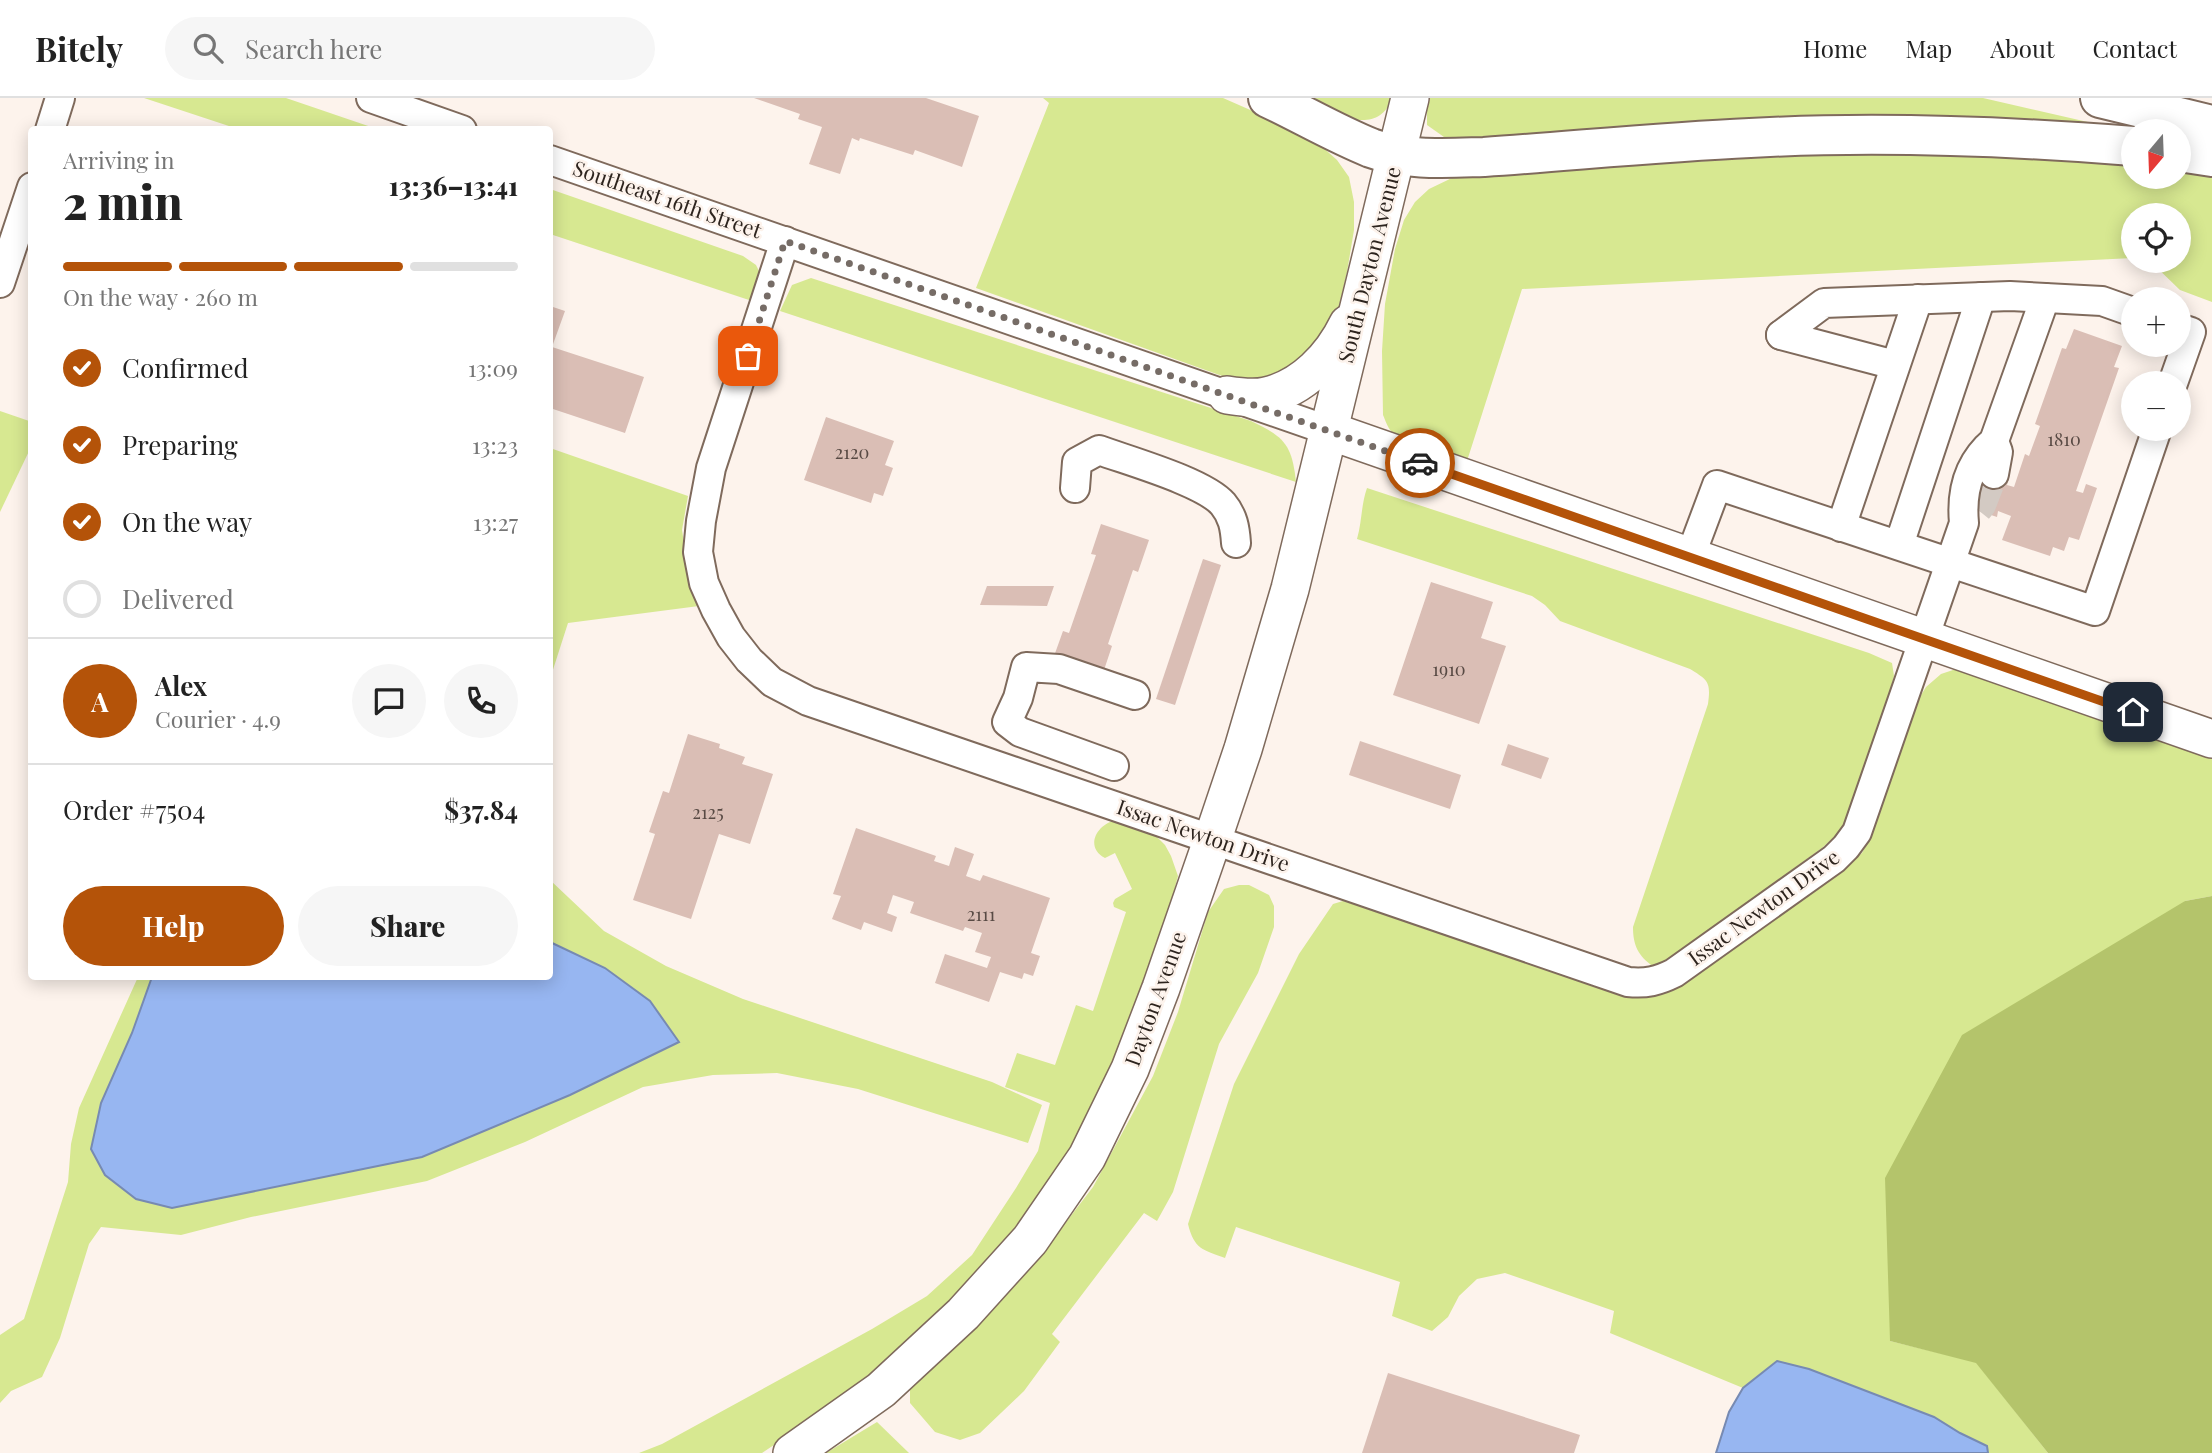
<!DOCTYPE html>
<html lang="en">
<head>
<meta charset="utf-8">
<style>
	body { margin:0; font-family:"Playfair Display",serif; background:#f6f6f6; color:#222; height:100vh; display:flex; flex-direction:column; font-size:26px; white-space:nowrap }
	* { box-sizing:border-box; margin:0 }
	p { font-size:23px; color:#767676 }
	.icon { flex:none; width:38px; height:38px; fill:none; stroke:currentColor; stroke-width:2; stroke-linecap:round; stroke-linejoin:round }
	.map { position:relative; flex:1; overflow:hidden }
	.panel { position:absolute; left:28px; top:28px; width:525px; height:854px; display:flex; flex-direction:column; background:#fff; border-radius:7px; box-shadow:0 4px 18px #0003 }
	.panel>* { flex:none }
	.needle { width:46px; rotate:199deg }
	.controls { position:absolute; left:2121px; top:21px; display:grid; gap:14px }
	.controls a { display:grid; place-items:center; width:70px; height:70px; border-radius:50%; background:#fff; box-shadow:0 4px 18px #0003; font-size:35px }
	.pin { position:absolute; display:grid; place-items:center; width:60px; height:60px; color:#fff; margin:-30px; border-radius:14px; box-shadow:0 4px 10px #0006 }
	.courier { position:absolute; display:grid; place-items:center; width:70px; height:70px; margin:-35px; border:5px solid #b45309; border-radius:50%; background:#fff; color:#222; box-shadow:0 2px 9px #0007 }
	.overview em { font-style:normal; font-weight:800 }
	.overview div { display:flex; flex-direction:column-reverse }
	.overview { display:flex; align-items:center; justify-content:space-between; height:119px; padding:0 35px }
	h1 { font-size:46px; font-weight:800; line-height:52px }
	.bar { display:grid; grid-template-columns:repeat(4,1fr); gap:10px 7px; align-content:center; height:84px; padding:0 35px }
	.bar i { height:9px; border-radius:5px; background:#e0e0e0 }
	.bar .active { background:#b45309 }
	.bar p { grid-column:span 4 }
	.line { display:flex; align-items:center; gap:18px; padding:0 35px; border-top:2px solid #e0e0e0 }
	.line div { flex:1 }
	.round { display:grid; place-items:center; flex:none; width:74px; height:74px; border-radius:37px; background:#f6f6f6 }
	ol { padding:0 35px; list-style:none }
	li { display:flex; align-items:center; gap:21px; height:77px }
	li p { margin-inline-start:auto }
	li .icon { padding:7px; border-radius:50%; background:#b45309; color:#fff; stroke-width:4 }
	li:last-child { color:#767676 }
	li i { width:38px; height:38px; border:4px solid #e0e0e0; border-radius:50% }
	.button { display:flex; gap:14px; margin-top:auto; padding:14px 35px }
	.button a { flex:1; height:80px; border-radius:42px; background:#b45309; color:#fff; font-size:28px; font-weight:800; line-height:80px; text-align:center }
	.button a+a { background:#f6f6f6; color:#222 }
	header { display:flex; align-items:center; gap:42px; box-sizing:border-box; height:98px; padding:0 35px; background:#fff; border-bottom:2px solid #e0e0e0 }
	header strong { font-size:33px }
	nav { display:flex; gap:38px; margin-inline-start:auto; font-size:24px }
	.search { width:490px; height:63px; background:#f6f6f6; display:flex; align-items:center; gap:18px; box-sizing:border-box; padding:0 24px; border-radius:38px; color:#767676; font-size:26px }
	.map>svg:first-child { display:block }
	.green { fill:#d7e891 }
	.forest { fill:#b4c46b }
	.water { fill:#97b6f1; stroke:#778ab2; stroke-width:2 }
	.building { fill:#dabeb5 }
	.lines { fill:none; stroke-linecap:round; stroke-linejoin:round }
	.minor-tunnel { stroke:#d3cac3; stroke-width:28; stroke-dasharray:28 14; stroke-linecap:butt }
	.minor-casing { stroke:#7f6a5c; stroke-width:32 }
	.major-casing { stroke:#7f6a5c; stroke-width:40 }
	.highway-casing { stroke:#7f6a5c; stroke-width:42 }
	.minor { stroke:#fff; stroke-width:28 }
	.major { stroke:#fff; stroke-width:37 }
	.highway { stroke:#fff; stroke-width:38 }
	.done { stroke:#766c66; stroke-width:7; stroke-dasharray:0 12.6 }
	.route { stroke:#b45309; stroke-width:9 }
	.labels { text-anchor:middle; stroke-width:5; stroke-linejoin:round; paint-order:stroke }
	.number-label { font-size:18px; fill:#584a44 }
	.street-label { font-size:21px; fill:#2d241e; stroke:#fdf3ec }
</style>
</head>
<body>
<header>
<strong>Bitely</strong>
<div class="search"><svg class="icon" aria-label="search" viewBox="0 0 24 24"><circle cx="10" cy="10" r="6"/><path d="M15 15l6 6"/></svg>Search here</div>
<nav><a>Home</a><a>Map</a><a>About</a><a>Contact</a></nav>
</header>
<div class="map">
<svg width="2212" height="1355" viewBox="0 0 2212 1355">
	<rect width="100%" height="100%" fill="#fdf3ec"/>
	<g class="green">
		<path d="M144,0h142l91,31h-139z"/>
		<path d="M1043,0h180l68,30 28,16 18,16 12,17 5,25v28l-7,42 -11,47 -16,32 -47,37 -34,-6 -263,-94 73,-185z"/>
		<path d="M1299,0h93c-15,43 -66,12 -93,0z"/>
		<path d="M1430,0h553l131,30 -643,14 -27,-5 -17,-12v-15z"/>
		<path d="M1923,51l210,15v13h46v-7l33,5v127l-32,-12 -30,-29h29v-46h-46v43l-611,31 -55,172c-20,-6 -59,-13 -73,-27 -6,-5 -8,-12 -11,-19l-1,-64 3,-47 10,-55 9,-29 11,-18 14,-13 25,-12 107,-8z"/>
		<path d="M550,91l193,67 13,9 5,10 -9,26 -202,-67z"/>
		<path d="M811,180l440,143c34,16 41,24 45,61l-516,-171 12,-26z"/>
		<path d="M0,313l32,11 -1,25 -31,65z"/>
		<path d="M550,350l138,48 -6,34 10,64 7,12 -131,17 -18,56z"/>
		<path d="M1367,390l502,165 23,10 2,13 -5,18 -46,135 -21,19 -158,115 -10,4c-16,-11 -21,-22 -21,-40l75,-223c3,-22 0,-24 -18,-35l-130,-48 -15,-16 -13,-9 -175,-57c5,-17 4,-34 10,-51z"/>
		<path d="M1959,570l253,89v139l-27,5 -295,440 86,21 72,91h-60l-1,-7 -27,-13 -26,-16 -125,-48 -32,-8 -34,27 -133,-55 4,-22 -109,-38 -28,6 -18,17 -11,21 -16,14 -40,-15 8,-34 -164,-55 -11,31c-22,-8 -31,-9 -37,-34l46,-140 65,-130 34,-50 10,-3 17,5 269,90c20,1 34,-2 52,-10l181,-133 10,-19 41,-126 13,-21 15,-13z"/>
		<path d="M1116,722l28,10 13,7 8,8 6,11 7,20 -7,26 -44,132 -38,80 -41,73 -53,75 -145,132 -88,59h-123l23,-9 210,-115 55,-33 45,-41 44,-67 22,-37 12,-48 -45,-16 12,-34 38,12 21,-60 17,6 33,-99 -12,-5 -1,-4 2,-4 17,-10 -17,-36 -10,5c-21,-11 -8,-34 11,-38z"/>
		<path d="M550,782l54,51 62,35 77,33 249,83 50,23 -14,38 -170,-54 -81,-16 -64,2 -70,12 -118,55 -98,39 -176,36 -70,18 -80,-8 -12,17 -29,94 -18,39 -31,14 -11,12v-68l24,-16 44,-137 3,-38 8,-36 59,-131 412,-1z"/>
		<path d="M1239,787h10l20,10 5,11v21l-16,46 -39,71 -46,148 -16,29 -13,-8 -92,121 8,8 -36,49 -44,42 -20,7 -25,-8 -25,-29v-15l9,-11 121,-121 53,-69 60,-111 25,-64 30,-100 16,-23z"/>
		<path d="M877,1324l32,31h-83z"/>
	</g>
	<path class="forest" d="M2212,798v557h-164l-72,-90 -86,-22 -5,-163 77,-143 223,-134z"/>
	<g class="water">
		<path d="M550,844l55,26 45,33 29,41 -109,53 -148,62 -250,51 -36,-9 -31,-24 -14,-26 10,-46 31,-70 20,-56 398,-1z"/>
		<path d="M1777,1263l32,8 125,48 26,16 27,13 1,7h-272l13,-41 14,-24z"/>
	</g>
	<g class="building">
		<path d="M754,0h172l53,18 -17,51 -47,-17 -2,5 -53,-17 -1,3 -7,-3 -12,36 -31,-10 13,-37 -24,-8 2,-5z"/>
		<path d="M550,208l15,5 -13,36 92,30 -19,56 -75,-25z"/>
		<path d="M2074,231l48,17 -8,21 5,1 -43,123 7,2 3,-9 11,4 -18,52 -10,-3 -5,14 -11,-4 -3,9 -48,-16 9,-24 -13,-5 -1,6 -30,-10 13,-38 29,10 -2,6 7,2 11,-33 4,2 11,-30 -5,-2 27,-76 4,1z"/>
		<path d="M826,319l68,24 -9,24 8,3 -10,28 -9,-3 -3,10 -67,-23z"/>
		<path d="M1101,426l48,16 -11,32 -5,-2 -25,74 4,2 -10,30 -49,-17 10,-28 6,2 27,-78 -5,-1z"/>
		<path d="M1203,461l18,6 -46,140 -19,-6z"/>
		<path d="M1431,484l62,20 -12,36 25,8 -27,78 -86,-29z"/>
		<path d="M987,488h67l-7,20 -67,-1z"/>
		<path d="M688,636l32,10 -1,4 26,9 -3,7 31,10 -23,70 -31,-10 -28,85 -58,-19 22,-66 -6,-2 14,-41 6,2z"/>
		<path d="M1360,643l101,34 -11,34 -101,-34z"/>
		<path d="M1508,646l41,14 -8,21 -40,-14z"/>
		<path d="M856,730l80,28 -2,5 15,5 6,-19 19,7 -8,22 14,5 3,-6 67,23 -19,55 9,3 -7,20 -9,-3 -2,6 -22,-7 -11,30 -54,-19 10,-29 42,14 4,-11 -16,-5 7,-19 -17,-6 -2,4 -53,-18 4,-11 -21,-7 -6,18 10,4 -5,15 -28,-10 -3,8 -29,-11 9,-23 -8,-2z"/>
		<path d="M1388,1275l192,62 -6,18h-212z"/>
	</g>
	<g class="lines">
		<path class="minor-tunnel" d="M1978,412l4,-5 12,-31"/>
		<defs>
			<g id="minor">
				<path d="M371,0l91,32"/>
				<path d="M50,32l10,-32"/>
				<path d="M550,62l780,271"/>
				<path d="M785,143l-74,227 -10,53 -3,31 6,31 12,27 15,27 18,23 23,22 36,19 820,281c18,2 30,-1 46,-9l160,-114 12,-12 11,-15 107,-309c-3,-32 5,-61 30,-82l51,-143"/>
				<path d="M0,185l32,-96"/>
				<path d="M1781,237l43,-32 186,-7 92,5 31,11"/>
				<path d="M1781,237l114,30"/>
				<path d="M2173,285l18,-51 -12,-4"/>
				<path d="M1994,343l4,11 -4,22"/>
				<path d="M1075,390l2,-26 22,-12c30,11 105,32 124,54 10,12 12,24 13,39"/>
				<path d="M1841,429l77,-228"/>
				<path d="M1899,447l82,-248"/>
				<path d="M1690,459l27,-72 378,126 62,-182"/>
				<path d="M1114,668l-94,-34 -13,-10 11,-24 8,-31 33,2 76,26"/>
			</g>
			<g id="major">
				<path d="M1227,297c13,2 26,4 39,1 37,-8 66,-39 82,-72"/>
				<path d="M1330,333l882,308"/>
				<path d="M792,1355l89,-63 82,-76 67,-74 57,-83 43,-88 31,-81 52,-150 30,-89 47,-160 120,-491"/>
			</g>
			<g id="highway">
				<path d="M1268,0c34,16 68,36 103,50 35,13 76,10 113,9 88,-6 177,-15 266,-19 128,-7 256,-2 383,8"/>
				<path d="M2100,0l112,27"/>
				<path d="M2179,54l33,5"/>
			</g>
		</defs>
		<use href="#minor" class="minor-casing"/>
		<use href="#major" class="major-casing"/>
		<use href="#highway" class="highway-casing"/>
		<use href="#minor" class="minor"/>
		<use href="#major" class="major"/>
		<use href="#highway" class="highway"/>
	</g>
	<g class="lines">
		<path class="done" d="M748,258l37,-115 635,222"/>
		<path class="route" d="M1420,365l713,249"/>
	</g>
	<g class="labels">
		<g class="number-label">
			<text x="2064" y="348">1810</text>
			<text x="852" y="361">2120</text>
			<text x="1449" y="578">1910</text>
			<text x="708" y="721">2125</text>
			<text x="981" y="823">2111</text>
		</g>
		<g class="street-label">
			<text transform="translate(667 102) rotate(19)" y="7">Southeast 16th Street</text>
			<text transform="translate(1370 167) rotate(-76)" y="7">South Dayton Avenue</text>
			<text transform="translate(1203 738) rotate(19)" y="7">Issac Newton Drive</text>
			<text transform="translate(1764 810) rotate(-36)" y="7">Issac Newton Drive</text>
			<text transform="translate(1156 901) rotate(-70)" y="7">Dayton Avenue</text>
		</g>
	</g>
</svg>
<div class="controls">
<a><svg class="needle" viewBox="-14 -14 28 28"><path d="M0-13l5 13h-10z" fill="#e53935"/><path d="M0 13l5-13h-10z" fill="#767676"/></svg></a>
<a><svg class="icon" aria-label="locate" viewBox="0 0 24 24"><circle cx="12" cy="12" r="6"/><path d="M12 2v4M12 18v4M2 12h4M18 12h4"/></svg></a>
<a>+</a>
<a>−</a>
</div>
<div class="pin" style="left:748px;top:258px;background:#ea580c"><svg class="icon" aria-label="bag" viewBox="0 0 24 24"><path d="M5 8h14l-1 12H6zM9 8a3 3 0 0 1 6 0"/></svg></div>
<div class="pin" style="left:2133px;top:614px;background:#1f2937"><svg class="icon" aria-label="home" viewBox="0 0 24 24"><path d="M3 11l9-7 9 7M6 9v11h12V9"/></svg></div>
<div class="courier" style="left:1420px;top:365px"><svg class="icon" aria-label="car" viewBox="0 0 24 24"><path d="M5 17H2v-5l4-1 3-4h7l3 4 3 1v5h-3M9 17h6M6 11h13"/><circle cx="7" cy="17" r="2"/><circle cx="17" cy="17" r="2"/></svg></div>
<section class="panel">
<div class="overview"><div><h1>2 min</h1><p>Arriving in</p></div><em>13:36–13:41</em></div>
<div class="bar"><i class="active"></i><i class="active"></i><i class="active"></i><i></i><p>On the way · 260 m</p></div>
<ol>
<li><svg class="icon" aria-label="check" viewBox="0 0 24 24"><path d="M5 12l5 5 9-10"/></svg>Confirmed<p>13:09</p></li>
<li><svg class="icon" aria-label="check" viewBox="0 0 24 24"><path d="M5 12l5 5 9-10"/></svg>Preparing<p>13:23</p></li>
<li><svg class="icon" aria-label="check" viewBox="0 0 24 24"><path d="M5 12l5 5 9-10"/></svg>On the way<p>13:27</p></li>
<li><i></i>Delivered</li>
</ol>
<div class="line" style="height:126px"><b class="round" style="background:#b45309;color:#fff">A</b><div><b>Alex</b><p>Courier · 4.9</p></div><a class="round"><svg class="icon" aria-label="chat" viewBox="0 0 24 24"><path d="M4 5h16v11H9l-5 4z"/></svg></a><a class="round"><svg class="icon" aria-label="phone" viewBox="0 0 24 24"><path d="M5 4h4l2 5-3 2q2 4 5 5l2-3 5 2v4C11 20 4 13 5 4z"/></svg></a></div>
<div class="line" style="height:91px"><div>Order #7504</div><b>$37.84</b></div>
<div class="button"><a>Help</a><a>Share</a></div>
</section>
</div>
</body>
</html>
